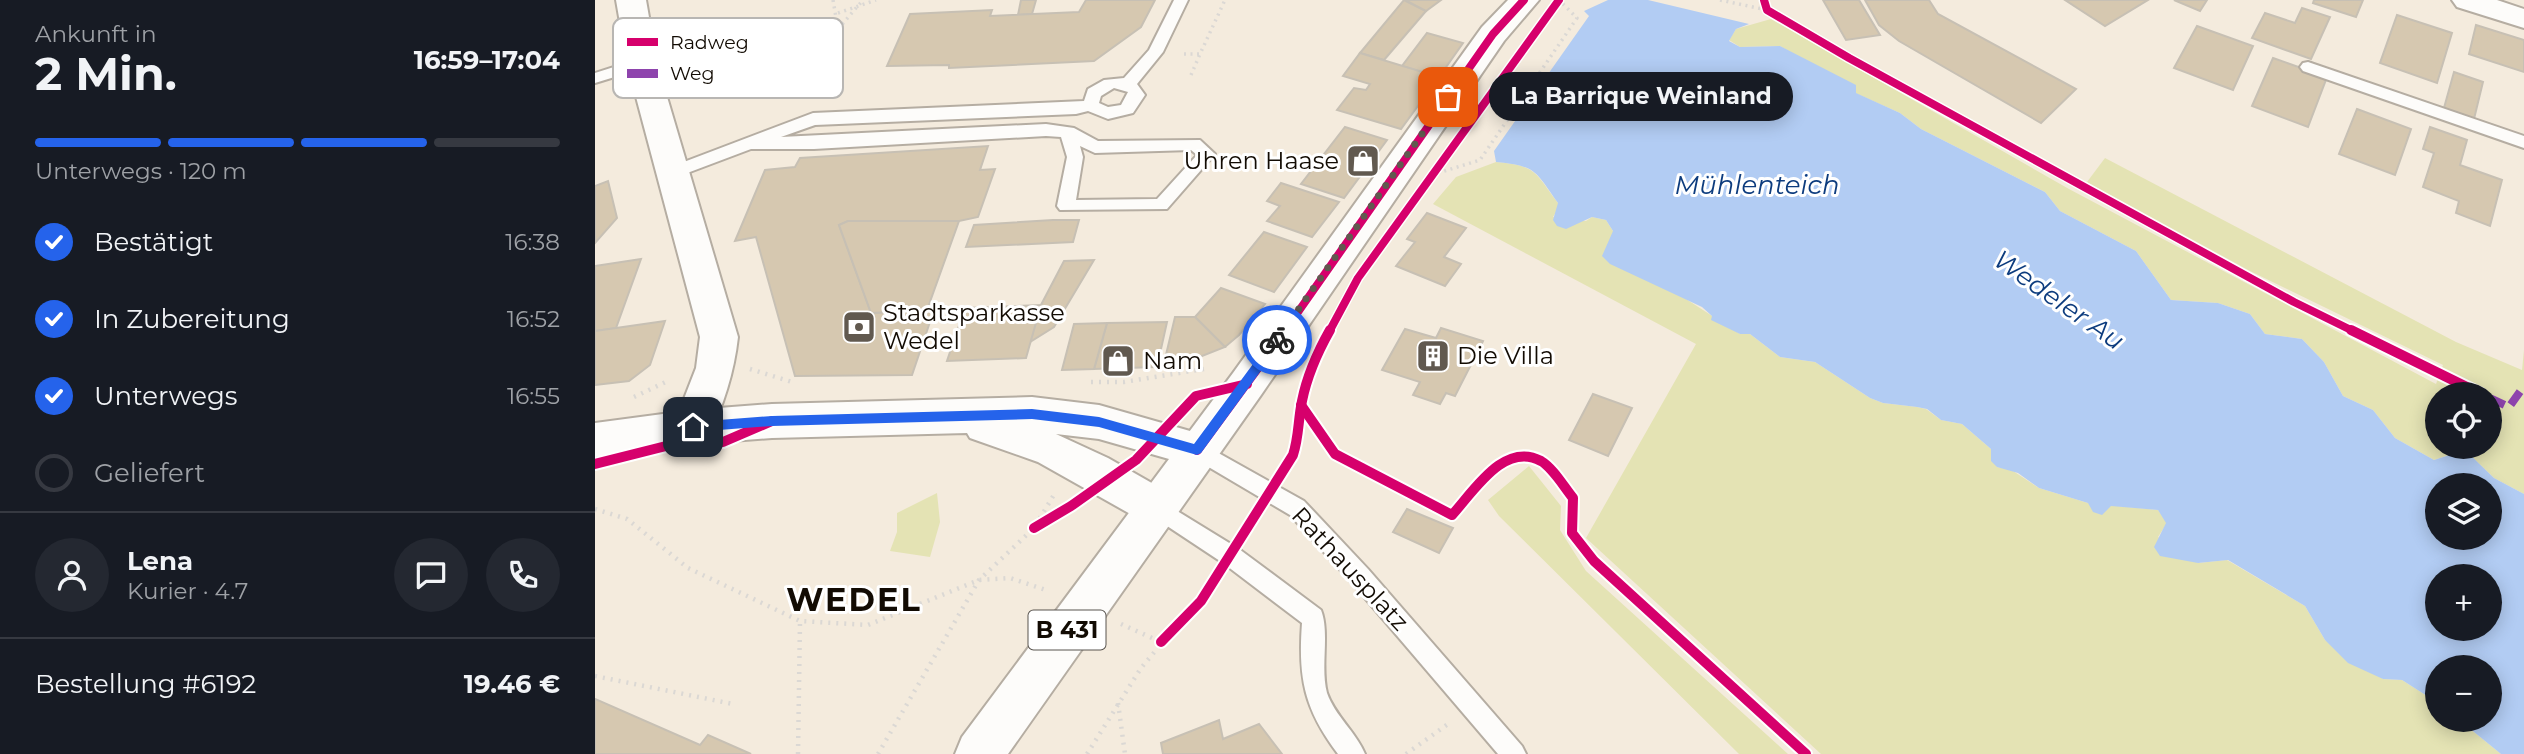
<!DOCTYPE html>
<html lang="de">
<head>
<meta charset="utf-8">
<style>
	body { margin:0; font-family:Montserrat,sans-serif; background:#242831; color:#f1f3f6; height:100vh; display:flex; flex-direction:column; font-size:26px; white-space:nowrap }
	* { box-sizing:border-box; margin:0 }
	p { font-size:23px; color:#9ea1a6 }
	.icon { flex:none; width:38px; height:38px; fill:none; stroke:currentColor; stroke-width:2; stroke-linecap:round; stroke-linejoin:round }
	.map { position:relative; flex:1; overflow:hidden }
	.details { display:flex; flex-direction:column; background:#171b24; width:595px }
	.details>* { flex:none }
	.fabs { position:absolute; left:1830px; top:382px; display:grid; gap:14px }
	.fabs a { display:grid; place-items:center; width:77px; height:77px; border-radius:50%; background:#171b24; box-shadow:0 4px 18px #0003; font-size:35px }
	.pin { position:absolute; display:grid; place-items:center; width:60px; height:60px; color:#fff; margin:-30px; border-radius:14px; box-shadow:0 4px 10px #0006 }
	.courier { position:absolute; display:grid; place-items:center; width:70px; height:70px; margin:-35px; border:5px solid #2563eb; border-radius:50%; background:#fff; color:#222; box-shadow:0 2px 9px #0007 }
	.bubble { position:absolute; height:49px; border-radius:24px; background:#171b24; box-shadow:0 4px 18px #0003; font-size:23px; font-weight:700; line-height:49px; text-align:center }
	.head em { font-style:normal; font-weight:700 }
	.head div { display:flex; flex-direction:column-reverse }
	.head { display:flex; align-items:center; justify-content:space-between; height:119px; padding:0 35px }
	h1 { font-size:46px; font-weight:700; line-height:52px }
	.bar { display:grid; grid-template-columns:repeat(4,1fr); gap:10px 7px; align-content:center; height:84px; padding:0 35px }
	.bar i { height:9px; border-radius:5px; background:#363941 }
	.bar .active { background:#2563eb }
	.bar p { grid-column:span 4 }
	.line { display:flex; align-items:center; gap:18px; padding:0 35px; border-top:2px solid #363941 }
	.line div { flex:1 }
	.round { display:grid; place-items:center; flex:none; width:74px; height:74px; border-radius:37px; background:#242831 }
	ol { padding:0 35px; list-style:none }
	li { display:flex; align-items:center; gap:21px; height:77px }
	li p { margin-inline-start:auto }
	li .icon { padding:7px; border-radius:50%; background:#2563eb; color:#fff; stroke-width:4 }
	li:last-child { color:#9ea1a6 }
	li i { width:38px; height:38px; border:4px solid #363941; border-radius:50% }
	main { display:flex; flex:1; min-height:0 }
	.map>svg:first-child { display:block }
	.green { fill:#e4e3b4; fill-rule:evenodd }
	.water { fill:#b2ccf3; fill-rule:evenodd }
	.building { fill:#d6c8b0; stroke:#c7c0b4; stroke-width:2 }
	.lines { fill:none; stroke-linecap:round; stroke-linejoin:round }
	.lane-casing { stroke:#b5ada2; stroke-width:4 }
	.street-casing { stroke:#b5ada2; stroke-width:4 }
	.secondary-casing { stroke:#b5ada2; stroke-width:4 }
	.primary-casing { stroke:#b5ada2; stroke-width:4 }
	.path-far1 { stroke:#dbd8d4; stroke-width:3.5; stroke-dasharray:2 4.5; stroke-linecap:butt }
	.path { stroke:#dbd8d4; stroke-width:4.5; stroke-dasharray:2 6; stroke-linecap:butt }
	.lane { fill:#fdfcfa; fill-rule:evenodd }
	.street { fill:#fdfcfa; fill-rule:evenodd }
	.secondary { fill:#fdfcfa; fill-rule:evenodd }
	.primary { fill:#fdfcfa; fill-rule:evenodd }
	.quiet { stroke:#8e44ad; stroke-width:8; stroke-dasharray:16 8; stroke-linecap:butt }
	.cycleway-far1-casing { stroke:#fff; stroke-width:11 }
	.cycleway-casing { stroke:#fff; stroke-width:14 }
	.cycleway-far1 { stroke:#d6006c; stroke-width:8 }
	.cycleway { stroke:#d6006c; stroke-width:10 }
	.route { fill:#2563eb }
	.done { stroke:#61594f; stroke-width:7; stroke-dasharray:0 12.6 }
	.labels { text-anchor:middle; stroke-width:6; stroke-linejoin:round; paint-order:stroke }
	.shield { fill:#fff; stroke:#59544f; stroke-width:2 }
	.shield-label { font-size:23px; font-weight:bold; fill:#120b03 }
	.poi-label { font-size:24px; fill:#120b03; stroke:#fff; text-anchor:start }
	.street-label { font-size:24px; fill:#120b03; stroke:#fff }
	.water-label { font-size:26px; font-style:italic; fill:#0d3c7e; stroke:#fff }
	.district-label { font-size:32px; font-weight:bold; letter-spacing:2px; fill:#120b03; stroke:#fff }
	.key { fill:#fff; stroke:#b8b6b3; stroke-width:2 }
	.key-label { font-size:19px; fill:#120b03 }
</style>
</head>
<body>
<main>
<section class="details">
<div class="head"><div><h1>2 Min.</h1><p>Ankunft in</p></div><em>16:59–17:04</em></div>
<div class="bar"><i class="active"></i><i class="active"></i><i class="active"></i><i></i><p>Unterwegs · 120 m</p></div>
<ol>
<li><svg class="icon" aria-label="check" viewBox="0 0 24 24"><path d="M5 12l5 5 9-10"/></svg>Bestätigt<p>16:38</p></li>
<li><svg class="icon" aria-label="check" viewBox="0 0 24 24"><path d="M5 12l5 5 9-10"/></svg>In Zubereitung<p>16:52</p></li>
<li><svg class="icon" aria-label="check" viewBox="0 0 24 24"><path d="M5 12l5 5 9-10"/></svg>Unterwegs<p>16:55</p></li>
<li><i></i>Geliefert</li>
</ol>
<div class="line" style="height:126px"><a class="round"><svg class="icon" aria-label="person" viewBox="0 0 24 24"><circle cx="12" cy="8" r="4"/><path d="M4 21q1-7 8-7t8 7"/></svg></a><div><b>Lena</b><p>Kurier · 4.7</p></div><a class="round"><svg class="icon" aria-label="chat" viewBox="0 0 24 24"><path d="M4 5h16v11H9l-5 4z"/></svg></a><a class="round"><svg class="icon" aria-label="phone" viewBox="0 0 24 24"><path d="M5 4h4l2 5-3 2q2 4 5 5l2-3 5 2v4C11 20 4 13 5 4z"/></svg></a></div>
<div class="line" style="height:91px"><div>Bestellung #6192</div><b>19.46 €</b></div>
</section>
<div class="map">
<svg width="1929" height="754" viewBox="0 0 1929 754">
	<rect width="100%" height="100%" fill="#f4ebdd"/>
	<g class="green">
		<path d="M1176,19l298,170 367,195 7,-19 -193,-94 -163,-89 18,-24 351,184 66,28 2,-20v144l-30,-16 -29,-28 -31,10 -39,-22 -22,-28 -30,-14 -19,-34 -22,-23 -37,-5 -15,-20 -32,-11 -47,-3 -35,-49 -76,-40 -15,-19 -124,-63 -21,-16 -45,-20 -75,-47 -40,1 -11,-7 7,-11zM1843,394h52v52h-52z"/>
		<path d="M901,162c41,4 38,9 62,41v6l-5,8 33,4 6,-4 14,3 7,11 73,68 54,35h10l30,23 35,5 55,36 13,5 34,4 9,2 15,11 21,4 29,25 6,18 13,2 29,19 49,15 70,7 9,13 -9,14 40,26 29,-3 78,46 20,34 58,39 19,1 36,23v16h20l43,35h-680l-235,-216 110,-194 -263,-140 23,-27z"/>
		<path d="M934,466l32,40 -1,24 26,41 202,183h-49l-240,-238 -11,-16z"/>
		<path d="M342,493l3,29 -10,35 -40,-6 7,-19v-19z"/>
	</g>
	<path class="water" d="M1013,0h40l101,24 -13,5 -7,12 11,6 40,-1 76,39v8l44,20 21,16 124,63 15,19 76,40 35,49 47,3 32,11 15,20 37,5 22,23 19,34 30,14 22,28 39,22 31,-10 29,28 30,16v260h-23l-43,-35h32v-52h-52v36l-36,-23 -19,-1 -35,-16 -23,-23 -20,-34 -77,-46 -30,3 -38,-7 -6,-9 12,-24 -8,-13 -47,-4 -9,9 -9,-3 -5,-9 -49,-15 -21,-15 -21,-6 -6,-6v-12l-29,-25 -21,-4 -14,-11 -10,-2 -34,-4 -13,-5 -55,-36 -35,-5 -30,-23h-10l-29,-14 1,-4 -10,-9 -92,-43 -8,-8 11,-25 -7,-11 -14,-3 -26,12 -9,-3 -4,-6 5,-17c-23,-32 -21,-37 -62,-41l-2,-11 95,-135 -5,-5zM1843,485h52v52h-52zM1843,576h52v52h-52z"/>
	<g class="building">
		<path d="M426,0h15l-4,14 -14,1z"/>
		<path d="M491,0h69l-14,27 -47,34 -145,7v-3l-62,1 23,-52 82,-4 -2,6 89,-4z"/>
		<path d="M809,0l22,11 -42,49 -24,-7z"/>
		<path d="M810,0h36l-15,11z"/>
		<path d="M1228,0h36l21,35 -34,5z"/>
		<path d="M1270,0h64l9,14 138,75 -35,34 -142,-82 -20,-16z"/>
		<path d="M1470,0h83l-43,26z"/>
		<path d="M1579,0h33l-7,11z"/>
		<path d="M1719,0h49l-7,17 -43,-14z"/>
		<path d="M1707,8l28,9 -19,42 -59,-21 13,-25 30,10z"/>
		<path d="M1802,15l55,18 -15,50 -57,-20z"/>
		<path d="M1881,25l48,15v32l-55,-18z"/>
		<path d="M1602,26l56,20 -20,44 -59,-22z"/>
		<path d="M832,33l36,10 -24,34 -37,-11z"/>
		<path d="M765,53l79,24 -38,52 -64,-19 17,-22 12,2 4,-6 -27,-8z"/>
		<path d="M1678,58l54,19 -19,50 -56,-21z"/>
		<path d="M1859,72l29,10 -9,37 -30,-11z"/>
		<path d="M1762,109l54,20 -16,46 -56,-21z"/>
		<path d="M750,127l42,13 -43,58 -43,-14z"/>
		<path d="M1835,127l37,13 -7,25 42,15 -12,46 -34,-13 3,-12 -36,-14 11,-34 -11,-4z"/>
		<path d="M393,146l-8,24 15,-1 -17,48 -19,4h-111l-9,4 32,88 63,-3 -22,65 -117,1 -39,-139 -21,4 30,-71 30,-3 5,-9z"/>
		<path d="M13,181l9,37 -22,25v-57z"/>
		<path d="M686,183l58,19 -27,35 -45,-16 13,-15 -13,-5z"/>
		<path d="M832,213l39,15 -22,29 17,7 -16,22 -49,-20 19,-24 -8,-3z"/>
		<path d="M458,220h26l-6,22 -107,5 8,-22z"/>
		<path d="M253,221h111l-32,89 -56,3 -32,-88z"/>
		<path d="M669,232l43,15 -33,45 -45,-17z"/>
		<path d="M46,259l-25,69 -21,3v-65z"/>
		<path d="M499,260l-40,67 -24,15 11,-37 23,-44z"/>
		<path d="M626,288l44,16 -26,31 -14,12 -30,-30z"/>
		<path d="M446,305l-15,53 -79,3 18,-53z"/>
		<path d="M580,317h20l30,30 -28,11 -32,1z"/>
		<path d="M70,321l-15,44 -21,16 -34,4v-54z"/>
		<path d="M572,322l-10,45 -63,2 13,-46z"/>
		<path d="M512,323l-13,46 -32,1 12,-46z"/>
		<path d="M846,328l42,13 -28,55 -9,-3 -6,11 -27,-9 7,-13 -38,-12 23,-41 31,9z"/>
		<path d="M998,394l39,14 -24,48 -39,-16z"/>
		<path d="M812,509l46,19 -14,25 -46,-21z"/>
		<path d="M0,699l105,46 8,-10 43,19h-156z"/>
		<path d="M624,720l4,19 36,-15 23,30h-119l-2,-11z"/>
	</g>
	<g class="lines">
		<defs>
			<g id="lane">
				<path d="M579,0h14l-25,52 -26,32 8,11 -12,18 -25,6 -20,-8 -12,3 -261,11 -34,12 265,-13 28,4 24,13 102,-1 15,14 -48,55 -107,1 -3,-4 10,-49 -6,-20 -15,-1 -232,13h-63l-77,29 -8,-6 2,-4 145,-55 271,-12 4,-12 16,-9 20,-2 25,-28zM519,88l14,4 -7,13 -13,2 -9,-4 2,-7zM485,146l15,7 96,-3 6,5 -40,44 -81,1 7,-43z"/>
				<path d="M47,58l5,1 3,4 -3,4 -52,16v-10z"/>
				<path d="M1713,62l216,74v12l-221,-77 -3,-4 3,-4z"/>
				<path d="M602,441l107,60 64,68 154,177 4,8h-28l-146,-171 -62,-68 -100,-59 -3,-6 3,-6z"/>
				<path d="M561,498l83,51 82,61c9,23 -1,57 6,83 8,23 29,39 38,61h-27c-34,-45 -40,-76 -36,-131l-79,-60 -74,-49 -3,-7 3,-7z"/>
			</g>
			<g id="street">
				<path d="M21,0h30l11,63 81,274c-4,36 -15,70 -31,102l-14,5 -14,-5 -6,-12 23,-59 4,-31 -73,-274z"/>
				<path d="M1857,0h45l27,9v19l-67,-21z"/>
			</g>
			<path id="secondary" d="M437,397l67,8 98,28 14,5 6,12 -6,12 -14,5 -98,-28 -43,-5 52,24 63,36 6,13 -6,13 -15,6 -15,-6 -103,-58 -68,-24 -3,-5 -195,5 -79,6 -98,13v-34l98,-13 79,-6z"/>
			<path id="primary" d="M913,0h31l-35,41 -243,354 -253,359h-53l7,-17 271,-364 249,-346z"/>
		</defs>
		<use href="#lane" class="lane-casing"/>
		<use href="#street" class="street-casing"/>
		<use href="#secondary" class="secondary-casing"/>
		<use href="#primary" class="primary-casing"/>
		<g class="path-far1">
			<path d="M1125,0l47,10"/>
			<path d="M243,13l38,-13"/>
			<path d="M206,41l37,-12 25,-29"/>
			<path d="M589,54h16l25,-54"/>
			<path d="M596,75l9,-21"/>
			<path d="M206,96l37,-67 -5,-29"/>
			<path d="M843,173l42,-13 97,-142 -18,-18 -1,2"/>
		</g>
		<g class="path">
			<path d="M155,369l42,13"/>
			<path d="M496,382h33l80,-13"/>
			<path d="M39,397l36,-17"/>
			<path d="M707,406l33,48 63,35"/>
			<path d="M689,471l10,-24 13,-65 16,-39"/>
			<path d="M0,509l32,10 61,49 112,53 68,4 111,-45 31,-2 39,13"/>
			<path d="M650,533l11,-16"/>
			<path d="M526,624l40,18"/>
			<path d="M0,676l138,28"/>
			<path d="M523,703l7,51"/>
			<path d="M203,754l2,-133"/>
			<path d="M283,754l101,-174 55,-52 21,-35"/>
			<path d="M492,754l54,-86 75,-89"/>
			<path d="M811,754l42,-30"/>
		</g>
		<use href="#lane" class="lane"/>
		<use href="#street" class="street"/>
		<use href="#secondary" class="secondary"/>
		<use href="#primary" class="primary"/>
		<path class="quiet" d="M1895,398l19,9 15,-21"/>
		<defs>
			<g id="cycleway-far1">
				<path d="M1169,0l3,10 82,48 445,244 61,30"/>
				<path d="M689,332l209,-298 31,-34"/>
				<path d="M734,332l29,-54 201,-278"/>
			</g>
			<g id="cycleway">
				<path d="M1756,330l130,64"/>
				<path d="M706,405l34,49 117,61c22,-24 52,-74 89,-54 12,7 23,26 32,37l-1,35 22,28 212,193"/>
				<path d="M602,450l88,-120"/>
				<path d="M0,464l79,-20 49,-2 49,-21"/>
				<path d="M439,528l37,-22 65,-46 60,-64 51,-12"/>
				<path d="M566,642l40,-41 92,-146c6,-18 5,-35 9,-54 5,-25 15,-48 28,-71"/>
			</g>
		</defs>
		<use href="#cycleway-far1" class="cycleway-far1-casing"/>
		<use href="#cycleway" class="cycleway-casing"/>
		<use href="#cycleway-far1" class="cycleway-far1"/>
		<use href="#cycleway" class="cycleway"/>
	</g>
	<path class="route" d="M682,336l4,1v6l-80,110 -4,2 -98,-28 -67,-8 -260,7 -79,6 -6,-5 6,-5 79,-6 260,-7 67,8 95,27 79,-107z"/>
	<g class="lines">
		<path class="done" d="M682,340l171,-243"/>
	</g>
	<defs>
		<symbol id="shop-square" viewBox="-11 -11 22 22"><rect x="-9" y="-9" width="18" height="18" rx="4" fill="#61594f" stroke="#fff"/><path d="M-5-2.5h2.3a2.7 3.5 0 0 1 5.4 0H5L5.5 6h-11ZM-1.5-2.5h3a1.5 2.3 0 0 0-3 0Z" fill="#fff"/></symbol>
		<symbol id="bank-square" viewBox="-11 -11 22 22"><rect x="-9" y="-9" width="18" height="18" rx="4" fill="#61594f" stroke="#fff"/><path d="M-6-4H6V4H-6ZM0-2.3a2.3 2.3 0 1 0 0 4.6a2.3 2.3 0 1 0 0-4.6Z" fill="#fff"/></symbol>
		<symbol id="building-square" viewBox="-11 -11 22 22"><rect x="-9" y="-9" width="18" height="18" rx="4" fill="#61594f" stroke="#fff"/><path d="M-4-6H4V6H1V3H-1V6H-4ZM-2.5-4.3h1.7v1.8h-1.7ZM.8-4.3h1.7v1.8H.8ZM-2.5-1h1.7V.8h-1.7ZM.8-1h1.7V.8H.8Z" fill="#fff"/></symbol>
	</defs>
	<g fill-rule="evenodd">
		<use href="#shop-square" x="749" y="142" width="38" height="38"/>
		<use href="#bank-square" x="245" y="308" width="38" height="38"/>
		<use href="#building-square" x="819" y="337" width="38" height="38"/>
		<use href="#shop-square" x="504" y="342" width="38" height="38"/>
	</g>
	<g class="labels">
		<rect class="shield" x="433.5" y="610.5" width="77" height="39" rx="5"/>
		<g class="shield-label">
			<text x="472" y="638">B 431</text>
		</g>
		<g class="poi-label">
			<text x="744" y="169" text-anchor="end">Uhren Haase</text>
			<text x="288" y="321">Stadtsparkasse<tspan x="288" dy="28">Wedel</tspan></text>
			<text x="862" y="364">Die Villa</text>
			<text x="548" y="369">Nam</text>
		</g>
		<g class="street-label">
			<text transform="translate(755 569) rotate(47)" y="8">Rathausplatz</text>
		</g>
		<g class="water-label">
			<text x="1162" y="194">Mühlenteich</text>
			<text transform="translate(1464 300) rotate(35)" y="9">Wedeler Au</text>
		</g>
		<g class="district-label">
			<text x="259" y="611">WEDEL</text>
		</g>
	</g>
	<rect x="18" y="18" width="230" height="80" rx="10" class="key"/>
	<rect x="32" y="38" width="31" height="8" fill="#d6006c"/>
	<rect x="32" y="69" width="31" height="9" fill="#8e44ad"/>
	<g class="key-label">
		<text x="75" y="49">Radweg</text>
		<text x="75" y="80">Weg</text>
	</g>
</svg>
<div class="fabs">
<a><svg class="icon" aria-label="locate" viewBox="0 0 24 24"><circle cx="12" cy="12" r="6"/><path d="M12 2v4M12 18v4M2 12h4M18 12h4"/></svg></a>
<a><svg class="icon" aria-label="layers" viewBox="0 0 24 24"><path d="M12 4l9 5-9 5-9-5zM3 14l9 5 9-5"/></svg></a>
<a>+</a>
<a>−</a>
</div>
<div class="pin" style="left:853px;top:97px;background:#ea580c"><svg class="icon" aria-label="bag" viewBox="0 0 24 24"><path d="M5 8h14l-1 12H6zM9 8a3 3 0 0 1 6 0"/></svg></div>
<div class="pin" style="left:98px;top:427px;background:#1f2937"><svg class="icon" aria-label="home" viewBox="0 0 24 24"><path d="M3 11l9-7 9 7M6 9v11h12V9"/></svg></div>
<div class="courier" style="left:682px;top:340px"><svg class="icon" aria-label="bike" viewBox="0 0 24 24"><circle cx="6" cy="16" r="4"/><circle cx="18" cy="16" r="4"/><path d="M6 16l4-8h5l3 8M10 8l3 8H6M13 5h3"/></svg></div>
<div class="bubble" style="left:894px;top:72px;width:304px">La Barrique Weinland</div>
</div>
</main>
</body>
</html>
